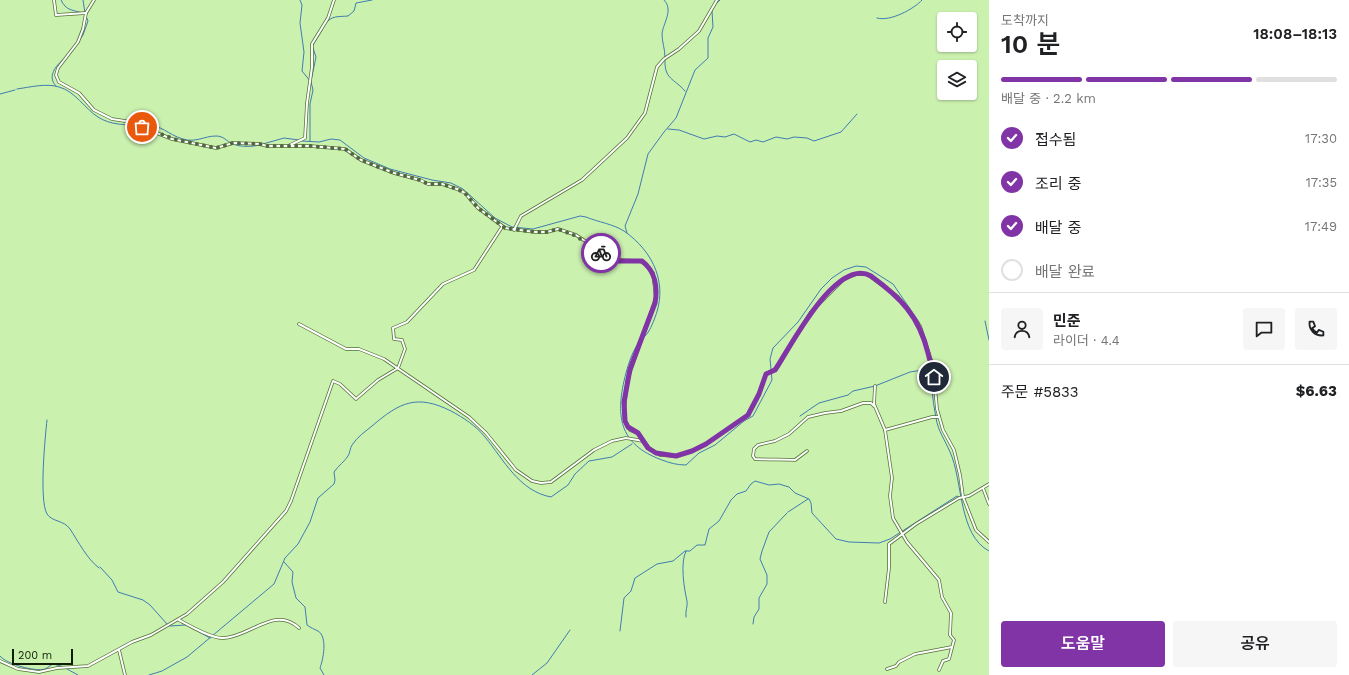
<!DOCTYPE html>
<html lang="ko">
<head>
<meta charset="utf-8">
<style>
	body { margin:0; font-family:"Work Sans","Noto Sans KR",sans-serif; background:#f6f6f6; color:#202124; height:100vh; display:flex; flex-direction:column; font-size:15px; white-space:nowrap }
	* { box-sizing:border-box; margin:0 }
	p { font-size:13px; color:#757577 }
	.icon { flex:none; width:22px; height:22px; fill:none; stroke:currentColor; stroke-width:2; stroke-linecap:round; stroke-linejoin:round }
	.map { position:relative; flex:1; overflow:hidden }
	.side { display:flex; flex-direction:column; background:#fff; width:360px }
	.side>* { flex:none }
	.fabs { position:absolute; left:937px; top:12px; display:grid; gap:8px }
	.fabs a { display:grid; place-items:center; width:40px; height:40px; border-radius:4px; background:#fff; box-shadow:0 1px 3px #0004; font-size:20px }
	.scale { position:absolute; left:12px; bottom:10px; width:61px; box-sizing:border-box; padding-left:4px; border:2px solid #101d05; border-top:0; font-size:11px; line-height:14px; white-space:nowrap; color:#101d05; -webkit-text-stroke:3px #cbf1af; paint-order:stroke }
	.pin { position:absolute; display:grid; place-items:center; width:34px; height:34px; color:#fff; margin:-17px; border:2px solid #fff; border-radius:50%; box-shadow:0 1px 4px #0007 }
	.courier { position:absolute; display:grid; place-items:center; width:40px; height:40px; margin:-20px; border:3px solid #8034a5; border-radius:50%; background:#fff; color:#222; box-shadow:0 1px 5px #0007 }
	.headline em { font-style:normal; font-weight:600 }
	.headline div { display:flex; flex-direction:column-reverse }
	.headline { display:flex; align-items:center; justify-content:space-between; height:68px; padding:0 12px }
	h1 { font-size:26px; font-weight:600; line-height:30px }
	.bar { display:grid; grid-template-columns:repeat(4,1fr); gap:6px 4px; align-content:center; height:48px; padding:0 12px }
	.bar i { height:5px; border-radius:3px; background:#e0e0e0 }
	.bar .current { background:#8034a5 }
	.bar p { grid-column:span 4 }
	.line { display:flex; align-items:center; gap:10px; padding:0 12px; border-top:1px solid #e0e0e0 }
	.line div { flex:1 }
	.round { display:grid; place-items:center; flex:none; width:42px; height:42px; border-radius:4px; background:#f6f6f6 }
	ol { padding:0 12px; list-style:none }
	li { display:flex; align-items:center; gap:12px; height:44px }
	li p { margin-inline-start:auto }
	li .icon { padding:4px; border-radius:50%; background:#8034a5; color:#fff; stroke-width:4 }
	li:last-child { color:#757577 }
	li i { width:22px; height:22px; border:2px solid #e0e0e0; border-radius:50% }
	.cta { display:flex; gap:8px; margin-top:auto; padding:8px 12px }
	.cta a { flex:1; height:46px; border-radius:4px; background:#8034a5; color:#fff; font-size:16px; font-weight:600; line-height:46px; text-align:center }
	.cta a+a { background:#f6f6f6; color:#202124 }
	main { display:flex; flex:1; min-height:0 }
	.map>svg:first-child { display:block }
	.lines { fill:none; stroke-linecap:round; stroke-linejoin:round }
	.stream { stroke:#407cb1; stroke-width:1 }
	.minor-casing { stroke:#517135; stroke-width:3.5 }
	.minor { stroke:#fff; stroke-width:2 }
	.done { stroke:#516740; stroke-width:4; stroke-dasharray:0 7.2 }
	.route { stroke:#8034a5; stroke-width:5 }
</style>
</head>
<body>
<main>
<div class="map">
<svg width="989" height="675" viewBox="0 0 989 675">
	<rect width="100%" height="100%" fill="#cbf1af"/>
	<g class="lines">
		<g class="stream">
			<path d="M61,0c5,11 12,10 22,13"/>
			<path d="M83,0l2,13"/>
			<path d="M300,0l2,5 -2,18 4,29 -2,19 9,11 2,8 -3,14v37"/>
			<path d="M664,0c10,10 -1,23 -2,34 0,8 3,15 3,23"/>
			<path d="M714,6l6,-6"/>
			<path d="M877,18c13,4 37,-9 45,-18"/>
			<path d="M325,24c7,-9 13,-7 23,-8l6,-5 2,-8 16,-3"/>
			<path d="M313,45l9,-15"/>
			<path d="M71,53l12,-18 5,-14 -2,-5"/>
			<path d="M665,59c-1,21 9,19 20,32"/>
			<path d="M311,81l5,-24 -3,-9"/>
			<path d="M56,86c-9,-9 -1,-20 8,-27"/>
			<path d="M17,89c14,-2 29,-6 42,-2 16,4 26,22 39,30 12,8 28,8 42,8"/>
			<path d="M0,94l15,-4"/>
			<path d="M143,125c21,0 23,9 40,14 13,4 21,-3 33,-3 8,0 10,5 17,8 7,3 19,3 27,1"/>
			<path d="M668,129l11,1 25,9 13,-3 8,1 9,-3 16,8 6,-2 7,2 13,-5 11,2 7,-2 13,1 7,3 27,-9 16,-18"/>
			<path d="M302,141l17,1 12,-3 9,1 24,18 26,11 42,11 19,3 12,6 32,29 17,9 21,2 47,-13 6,1c12,5 27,7 38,14 30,21 45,54 30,89 -3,7 -5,13 -11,18"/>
			<path d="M263,144l21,-6 15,2"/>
			<path d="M627,233l-2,-7 13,-32 10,-40 16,-22 12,-14 19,-48 13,-12v-20l5,-11 -1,-16"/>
			<path d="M985,321l4,19"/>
			<path d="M641,340c-8,9 -12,22 -15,33 -11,42 -8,71 36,87 8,3 15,5 24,5l13,-12 16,-8 29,-24 9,-5 19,-36 -2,-21 3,-11 25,-26 23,-33 11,-11 12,-8 12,-4 10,1 27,17 26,38 10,29"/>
			<path d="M930,358c1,20 2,41 6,60 2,13 9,22 14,34 13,28 8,83 39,99"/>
			<path d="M800,416l19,-13 29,-8 5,-4 22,-5 35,-14 19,-3"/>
			<path d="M47,420c-2,18 -8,80 0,94 5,8 17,6 23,15 8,12 17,30 29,39"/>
			<path d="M788,512l20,-13"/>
			<path d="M284,562l9,10 -1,10 4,16 9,9 2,18c4,3 7,4 11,6 10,6 5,29 2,37l4,7"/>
			<path d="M100,567l12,13 6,12 25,8 7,5 17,19"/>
			<path d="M686,617c-1,-6 2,-11 1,-16 -3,-13 -7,-38 -1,-50"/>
			<path d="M753,624l1,-7 5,-8v-11l8,-14v-9l-7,-16 2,-8 7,-19 18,-19"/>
			<path d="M170,626l16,-1"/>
			<path d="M192,628l18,10"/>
			<path d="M620,631l4,-33 7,-7 4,-13 22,-14 16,-3 12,-10h5l7,-6h8l4,-16 10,-8 12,-21 6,-6 9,-3 5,-7 4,-3 14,4 10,-1 10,3 6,6 14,6 2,4 1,10 24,26 13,3 30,1 11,-4 67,-43 2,1"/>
			<path d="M0,656c6,8 35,16 45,13 3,-1 5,-4 8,-5l12,3"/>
			<path d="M67,669l11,6"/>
			<path d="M149,675l13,-4 25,-14 87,-73 11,-26 13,-14 12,-22 8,-24 16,-14 1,-4 -1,-8c4,-6 11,-11 14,-16 2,-3 2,-8 4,-11 5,-8 14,-14 20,-19 28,-24 45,-32 79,-15 13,7 25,15 34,26 19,23 34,54 66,60l17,-12 7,-11 14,-13 23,-4 20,-13"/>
			<path d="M532,675l15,-12 23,-33"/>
		</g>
		<defs>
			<g id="minor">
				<path d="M54,0l2,15 30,-2"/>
				<path d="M94,0l-8,13 -3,16 -5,13 -20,26 -2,7 3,7 20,11 15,17 18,9 26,4 6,5 28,11 44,9 17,-5 27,1 7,2h43l35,3 16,11 33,13 26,7 8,4h14l15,5 8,4 13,15 27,20 30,4h12l11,-3 18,6 38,25 26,1 5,3 8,9 3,25 -29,83 -3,32 1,8 5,9 8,3 11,15 11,7 16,1 16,-5 14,-7 42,-29 11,-21 7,-20 11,-6 34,-56 32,-32 13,-6h11l31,23 22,29 13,40 4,43 6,21 11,20 6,25 3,22 13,33 13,12"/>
				<path d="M290,145l15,-7 2,-35 5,-36v-23l16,-26 6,-18"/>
				<path d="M514,230l7,-14 61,-36 45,-42 18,-25 12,-46 7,-8 15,-10 20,-18 18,-31"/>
				<path d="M299,324l47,25h13l25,10 85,58 17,16 30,37 16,11 9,2 10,-1 43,-32 18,-9 14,-3 17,3"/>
				<path d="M875,386l-1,18 11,26 47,-13h7"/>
				<path d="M885,430l7,48 -2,18 3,22 14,24 32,38 3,17 9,16 -1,22 4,5 -5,19 -6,2 -4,9"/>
				<path d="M807,451l-12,9c-14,-1 -25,0 -40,-1l-2,-3 1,-7 4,-4 17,-4 14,-7 19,-17 17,-4 16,-2 22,-8h8l3,3"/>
				<path d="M983,488l6,16"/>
				<path d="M885,602l4,-34v-24l27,-20 43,-26 10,-2 20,-12"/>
				<path d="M179,620c11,6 33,19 45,18 26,-1 51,-33 75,-10"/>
				<path d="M119,650l6,25"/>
				<path d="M0,661l18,8 21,3 18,-4 31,-2 44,-24 19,-7 36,-21 36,-32 63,-71 5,-10 42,-120 7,3 16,15 22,-19 20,-12 7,-19 -3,-9 -8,-1 -1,-11 14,-6 36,-38 31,-14 28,-43"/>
				<path d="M887,669l9,-3 3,-4 16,-8 37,-7"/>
			</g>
		</defs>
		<use href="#minor" class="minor-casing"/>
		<use href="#minor" class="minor"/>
	</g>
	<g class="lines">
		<path class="done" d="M142,127l32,12 42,9 17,-5 27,1 7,2h43l35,3 16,11 33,13 26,7 8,4h14l15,5 8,4 13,15 27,20 30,4h12l11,-3 18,7 25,17"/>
		<path class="route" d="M601,253l16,8h25c13,10 16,26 13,42l-25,66 -6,33 1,19 3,6 10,6 10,15 8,5 20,3 16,-5 14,-7 42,-29 11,-21 7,-20 9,-4c15,-22 61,-114 96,-94 30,22 48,40 57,77 2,9 5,15 6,24"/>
	</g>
</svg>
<div class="fabs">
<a><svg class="icon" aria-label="locate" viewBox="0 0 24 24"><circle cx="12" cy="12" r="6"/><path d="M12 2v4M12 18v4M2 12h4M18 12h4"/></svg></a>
<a><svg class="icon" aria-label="layers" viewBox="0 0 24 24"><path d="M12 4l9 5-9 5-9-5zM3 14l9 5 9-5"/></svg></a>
</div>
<div class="scale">200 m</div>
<div class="pin" style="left:142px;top:127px;background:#ea580c"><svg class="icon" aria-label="bag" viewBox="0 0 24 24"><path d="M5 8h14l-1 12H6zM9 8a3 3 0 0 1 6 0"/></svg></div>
<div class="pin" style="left:934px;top:377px;background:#1f2937"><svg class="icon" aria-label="home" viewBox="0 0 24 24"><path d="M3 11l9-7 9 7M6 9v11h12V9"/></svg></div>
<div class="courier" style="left:601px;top:253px"><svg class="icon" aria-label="bike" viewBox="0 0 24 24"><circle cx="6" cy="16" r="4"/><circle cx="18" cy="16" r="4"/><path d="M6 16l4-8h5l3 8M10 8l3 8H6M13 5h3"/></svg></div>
</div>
<section class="side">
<div class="headline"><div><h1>10 분</h1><p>도착까지</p></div><em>18:08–18:13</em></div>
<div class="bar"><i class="current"></i><i class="current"></i><i class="current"></i><i></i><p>배달 중 · 2.2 km</p></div>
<ol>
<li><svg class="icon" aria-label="check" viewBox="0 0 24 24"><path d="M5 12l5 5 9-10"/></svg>접수됨<p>17:30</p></li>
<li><svg class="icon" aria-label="check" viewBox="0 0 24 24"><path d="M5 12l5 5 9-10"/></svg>조리 중<p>17:35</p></li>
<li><svg class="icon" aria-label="check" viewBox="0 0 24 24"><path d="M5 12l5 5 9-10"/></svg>배달 중<p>17:49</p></li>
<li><i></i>배달 완료</li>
</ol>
<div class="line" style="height:72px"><a class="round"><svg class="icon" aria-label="person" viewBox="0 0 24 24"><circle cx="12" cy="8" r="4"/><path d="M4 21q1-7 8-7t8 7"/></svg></a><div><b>민준</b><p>라이더 · 4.4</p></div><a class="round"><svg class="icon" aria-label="chat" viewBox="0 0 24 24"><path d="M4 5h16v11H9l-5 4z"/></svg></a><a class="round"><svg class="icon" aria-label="phone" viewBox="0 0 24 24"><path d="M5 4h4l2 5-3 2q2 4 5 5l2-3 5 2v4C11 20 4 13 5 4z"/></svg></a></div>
<div class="line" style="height:52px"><div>주문 #5833</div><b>$6.63</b></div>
<div class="cta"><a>도움말</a><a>공유</a></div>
</section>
</main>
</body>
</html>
